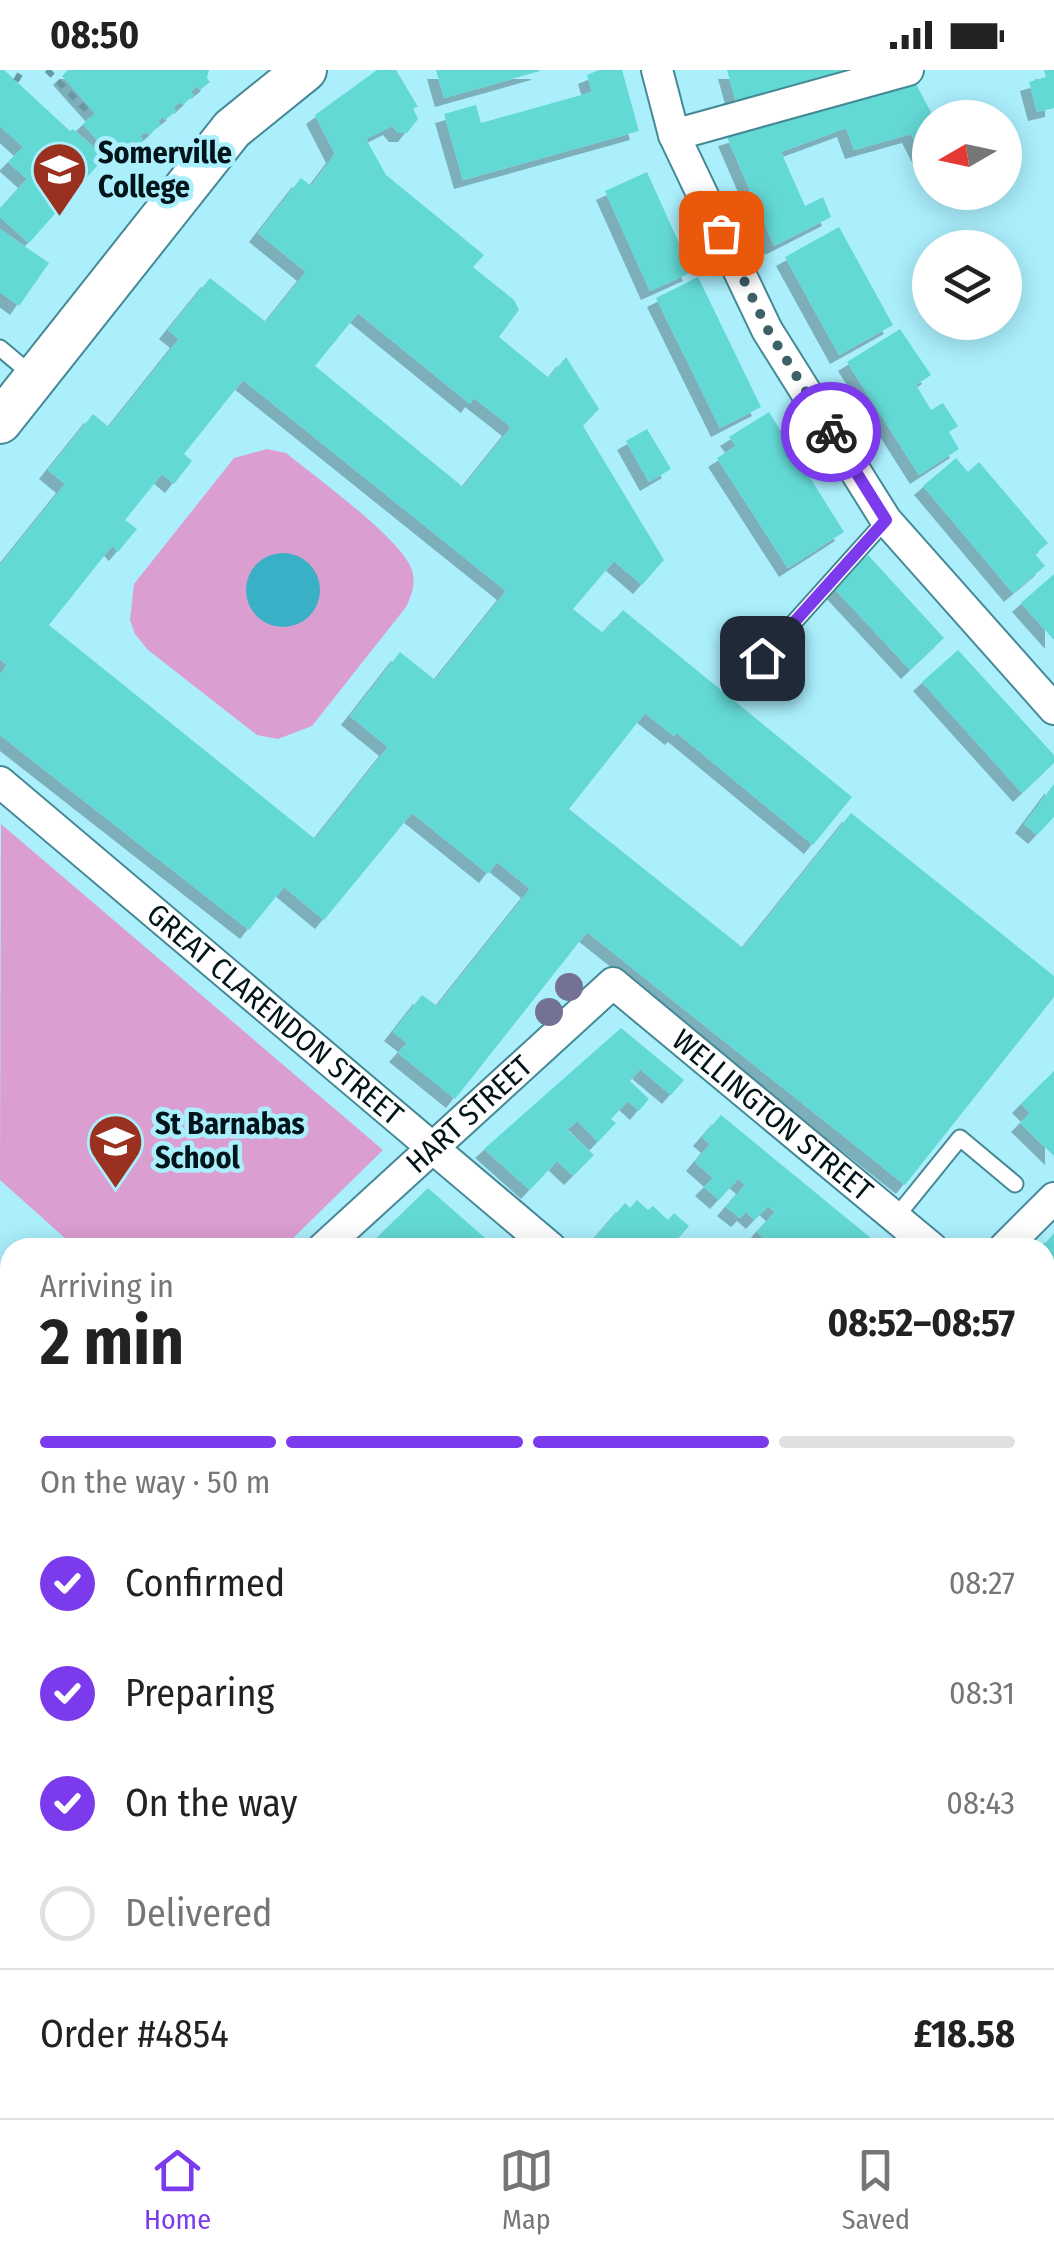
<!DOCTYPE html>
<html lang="en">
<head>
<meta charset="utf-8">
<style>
	body { margin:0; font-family:"Fira Sans Condensed",sans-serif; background:#f6f6f6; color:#222; height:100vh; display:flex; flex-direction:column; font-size:38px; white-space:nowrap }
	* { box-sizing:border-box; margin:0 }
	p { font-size:32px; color:#767676 }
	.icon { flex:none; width:55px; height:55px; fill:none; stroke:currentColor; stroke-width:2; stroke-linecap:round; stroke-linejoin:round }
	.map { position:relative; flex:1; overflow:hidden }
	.details { position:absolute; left:0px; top:1168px; width:1055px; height:882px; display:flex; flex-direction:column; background:#fff; border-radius:30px 30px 0 0; box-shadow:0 5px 25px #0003 }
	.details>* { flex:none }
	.needle { width:65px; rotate:261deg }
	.tools { position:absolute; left:912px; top:30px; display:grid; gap:20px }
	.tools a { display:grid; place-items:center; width:110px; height:110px; border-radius:50%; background:#fff; box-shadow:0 5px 25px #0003; font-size:50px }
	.pin { position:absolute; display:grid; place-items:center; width:85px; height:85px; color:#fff; margin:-42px; border-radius:20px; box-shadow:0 5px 15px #0006 }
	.courier { position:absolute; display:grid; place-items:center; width:100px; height:100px; margin:-50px; border:8px solid #7c3aed; border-radius:50%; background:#fff; color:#222; box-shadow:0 2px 12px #0007 }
	.headline em { font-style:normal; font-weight:700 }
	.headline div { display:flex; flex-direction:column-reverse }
	.headline { display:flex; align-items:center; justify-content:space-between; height:170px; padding:0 40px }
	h1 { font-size:65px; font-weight:700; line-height:75px }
	.bar { display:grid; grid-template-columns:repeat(4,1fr); gap:15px 10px; align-content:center; height:120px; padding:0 40px }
	.bar i { height:12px; border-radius:8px; background:#e0e0e0 }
	.bar .current { background:#7c3aed }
	.bar p { grid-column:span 4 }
	.line { display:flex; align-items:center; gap:25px; padding:0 40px; border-top:2px solid #e0e0e0 }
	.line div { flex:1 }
	ol { padding:0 40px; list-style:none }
	li { display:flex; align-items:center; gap:30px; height:110px }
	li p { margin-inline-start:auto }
	li .icon { padding:10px; border-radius:50%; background:#7c3aed; color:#fff; stroke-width:4 }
	li:last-child { color:#767676 }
	li i { width:55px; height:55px; border:5px solid #e0e0e0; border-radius:50% }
	.status { display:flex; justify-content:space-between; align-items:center; height:70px; padding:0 50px; background:#fff; direction:ltr }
	.status svg { height:28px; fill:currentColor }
	.tab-bar { display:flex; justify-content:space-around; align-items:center; height:140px; border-top:2px solid #e0e0e0; background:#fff; font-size:28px; color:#767676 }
	.tab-bar a { display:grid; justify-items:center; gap:5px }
	.tab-bar .current { color:#7c3aed }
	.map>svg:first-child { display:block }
	.green { fill:#db9ed1 }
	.water { fill:#39b0c5 }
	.building { fill:#63d9d5; fill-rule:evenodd; filter:url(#shadow) }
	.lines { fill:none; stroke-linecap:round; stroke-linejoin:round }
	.lane-casing { stroke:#468996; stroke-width:19 }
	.street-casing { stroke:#468996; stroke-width:34 }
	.secondary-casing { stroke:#468996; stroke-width:46 }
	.path { stroke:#6797a2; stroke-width:6; stroke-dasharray:8 8; stroke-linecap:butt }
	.lane { stroke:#fff; stroke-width:15 }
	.street { stroke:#fff; stroke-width:30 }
	.secondary { stroke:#fff; stroke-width:42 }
	.tree { fill:#737296 }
	.done { stroke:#3c6169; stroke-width:10; stroke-dasharray:0 18 }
	.route { stroke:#7c3aed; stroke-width:12 }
	.labels { text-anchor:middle; stroke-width:9; stroke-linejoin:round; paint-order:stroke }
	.poi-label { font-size:30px; font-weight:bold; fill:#001419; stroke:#abeffd; text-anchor:start }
	.street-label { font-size:30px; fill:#001419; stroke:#abeffd }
</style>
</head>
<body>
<div class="status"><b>08:50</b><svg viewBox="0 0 49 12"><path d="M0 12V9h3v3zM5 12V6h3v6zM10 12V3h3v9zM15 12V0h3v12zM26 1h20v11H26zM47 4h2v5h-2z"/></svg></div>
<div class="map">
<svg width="1054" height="2048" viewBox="0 0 1054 2048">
	<defs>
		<filter id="shadow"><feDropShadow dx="-9" dy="9" stdDeviation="0" flood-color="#0004"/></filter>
	</defs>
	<rect width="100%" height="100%" fill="#abeffd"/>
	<g class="green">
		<path d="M267,379l19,4c28,23 116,86 126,117 4,14 0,24 -6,37l-94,119 -34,13 -21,-4 -109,-85 -13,-16 -5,-14 4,-36 100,-126z"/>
		<path d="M1,754l382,326 -99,97h-209l-75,-67z"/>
	</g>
	<circle class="water" cx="283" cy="520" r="37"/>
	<g class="building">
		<path d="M0,0h4l66,61 3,-2 32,28 -76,86 -29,-26v-8l27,-30 -19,-17 15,-15 -23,-21z"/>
		<path d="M68,0h141l-2,8 3,4 -10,8 -3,-4 -6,6 3,3 -11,10 -3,-3 -7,5 3,4 -11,9 -2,-3 -5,4 3,3 -12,11 -3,-3 -6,4 3,4 -13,11 -5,-7 -14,12 -28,-32 12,-11 -33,-37z"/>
		<path d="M377,0h19l22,37 -5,1 5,11 -11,14h-9l-6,-7 -26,13 20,36 98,80 -11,12 41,33 5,10 -20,27 50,41 17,-21 33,52 -16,17 81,134 -22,25 -28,-24 -41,48 30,24 20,-23 229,187 -39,48 -136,-112 -3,3 -29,-23 -76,96 174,139 108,-135 203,163v21l-149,188 -318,-253 -132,167 -57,-46 9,-10 -14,-11 29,-37 15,11 93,-117 -33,-27 -9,12 -76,-61 -88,107 -40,-33 -35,43 -249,-195v-60l7,-10 -7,-6v-94l65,-81 -17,-14 45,-56 16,13 70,-88 -11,-9 42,-52 56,44 40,-50 -48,-39 43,-55 10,8 24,-32 -20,-39zM358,243l112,91 4,-6 37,29 -48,60 -148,-121zM243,310l263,211 -71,89 -35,-28 -50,64 38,31 -73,92 -266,-214 63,-79 6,6 19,-23 -12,-9 37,-46 12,10 18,-23 -8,-7z"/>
		<path d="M436,0h104v1l-96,27z"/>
		<path d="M599,0h23l17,61 -176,49 -19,-66 32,-9 5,18 111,-31 -5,-17z"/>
		<path d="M727,0h127l-118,32z"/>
		<path d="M1044,0h10v38l-17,4 -8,-30 17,-5z"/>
		<path d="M915,12l19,36h-4v53l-19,-37 -57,16 -8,-22 -65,24 24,54 18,-9 8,20 -57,29 -47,-109z"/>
		<path d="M647,102l45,100 -42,19 -45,-100z"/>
		<path d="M839,157l54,98 -54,30 -54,-98z"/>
		<path d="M0,159l49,34 -30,43 -19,-14z"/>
		<path d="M698,207l63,130 -41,21 -64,-130z"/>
		<path d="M900,259l31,46 -15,10 15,25 12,-7 15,23 -9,6 10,17 -40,26 -72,-113z"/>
		<path d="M769,342l75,120 -56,36 -71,-110 19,-12 -7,-9z"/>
		<path d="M647,359l24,40 -22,13 -23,-41z"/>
		<path d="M956,388l12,14 11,-10 69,81 -13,11 10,12 -32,27 -90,-107z"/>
		<path d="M868,485l76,83 -34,32 -77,-83z"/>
		<path d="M1054,504v66l-33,-37z"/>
		<path d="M958,580l96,105v8l-32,30 -100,-111z"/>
		<path d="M1054,714v33l-17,18 -13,-11z"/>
		<path d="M621,958l63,52 -13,15 -31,-26 -10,12 19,18 -10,12 -11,-10 -17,18 5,4 -18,19 -21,-21 -10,9 27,25 -21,21 -16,-15 -27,29 -46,-41z"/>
		<path d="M1054,1001v85l-34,-33 10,-10 -9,-9z"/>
		<path d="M721,1045l162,133h-84l-8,-7 -5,7h-11l-18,-16 18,-20 -7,-6 -13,14 -9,-8 -6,6 -14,-11 19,-22 -7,-6 -19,21 -15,-13 9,-9 -18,-16 15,-18 -8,-7z"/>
		<path d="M428,1118l64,56 -2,4h-27l-8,-7 -6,7 -10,-5 -3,5h-70z"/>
		<path d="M637,1130l11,10 5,-4 15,14 6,-7 15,13 -19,22h-78l-3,-3 36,-42 5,5z"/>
		<path d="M1054,1163v83l-9,-8v-60h-4z"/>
		<path d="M1045,1315l9,8v54l-9,-8z"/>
		<path d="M0,1366l10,8v35l-10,11z"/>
		<path d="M1054,1501v100l-9,-9v-82z"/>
		<path d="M0,1536h3l2,66h-5z"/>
		<path d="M1045,1688l9,9v44l-9,-9z"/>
		<path d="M1054,1752v63l-9,9v-62z"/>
		<path d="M0,1767l7,6 3,-3v42l-10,-8z"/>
		<path d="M1054,1886v62l-7,9 6,6 -8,9v-77z"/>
		<path d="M0,1901l10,10v54l-10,-9z"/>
		<path d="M379,2040h59l8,8h-72l6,-6z"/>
		<path d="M506,2040h81l8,8h-81z"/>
		<path d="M732,2040h107l-7,8h-104l-2,-2z"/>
		<path d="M956,2040h33l8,8h-32z"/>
	</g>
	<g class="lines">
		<defs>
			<g id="lane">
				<path d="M0,278l31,26"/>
				<path d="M762,588l124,-138"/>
				<path d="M896,1147l64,-79 55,46"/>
				<path d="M1047,1431l7,-8"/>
			</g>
			<g id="street">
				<path d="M657,0l17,65 93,195 119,190 168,189"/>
				<path d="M674,65l234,-65"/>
				<path id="s1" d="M0,712l551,466"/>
				<path id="s2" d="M323,1178l290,-265 319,265"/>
				<path d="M1004,1178l50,-50"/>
				<path d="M1045,1274l9,8"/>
				<path d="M0,1471l10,-10"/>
				<path d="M1045,1623l9,8"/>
				<path d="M0,1666l10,9"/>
				<path d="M1045,1862l9,-10"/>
				<path d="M0,1988l10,8"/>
				<path d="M61,2040l9,8"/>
				<path d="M474,2040l8,8"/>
				<path d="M915,2040l9,8"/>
				<path d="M130,2048l7,-8"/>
				<path d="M873,2048l8,-8"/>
			</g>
			<path id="secondary" d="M0,352l232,-293 73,-59"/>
		</defs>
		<use href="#lane" class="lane-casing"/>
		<use href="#street" class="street-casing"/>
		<use href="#secondary" class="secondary-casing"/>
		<g class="path">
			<path d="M47,0l45,46"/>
			<path d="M16,11l6,-11"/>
			<path d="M0,1517l10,9"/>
			<path d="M684,2040l8,8"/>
			<path d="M701,2048l9,-8"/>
		</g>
		<use href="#lane" class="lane"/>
		<use href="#street" class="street"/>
		<use href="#secondary" class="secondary"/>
	</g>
	<g class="tree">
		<circle cx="569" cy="917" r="14"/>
		<circle cx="549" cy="942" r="14"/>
	</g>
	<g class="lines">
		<path class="done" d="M721,163l47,97 63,102"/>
		<path class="route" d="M762,588l124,-138 -55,-88"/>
	</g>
	<defs>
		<symbol id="university-pin" viewBox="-11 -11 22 30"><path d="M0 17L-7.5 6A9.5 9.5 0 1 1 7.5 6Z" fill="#9a301f" stroke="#abeffd"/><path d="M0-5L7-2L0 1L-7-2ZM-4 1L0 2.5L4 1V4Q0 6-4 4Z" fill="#fff"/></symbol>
		<symbol id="school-pin" viewBox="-11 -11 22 30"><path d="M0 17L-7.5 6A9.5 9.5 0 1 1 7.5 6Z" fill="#9a301f" stroke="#abeffd"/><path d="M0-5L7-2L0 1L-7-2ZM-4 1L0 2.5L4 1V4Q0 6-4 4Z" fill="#fff"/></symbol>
	</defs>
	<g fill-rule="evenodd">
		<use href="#university-pin" x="28" y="68" width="63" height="86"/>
		<use href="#school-pin" x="84" y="1040" width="63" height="86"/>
	</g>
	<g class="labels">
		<g class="poi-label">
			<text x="98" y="93">Somerville<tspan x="98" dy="34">College</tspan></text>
			<text x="155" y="1064">St Barnabas<tspan x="155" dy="34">School</tspan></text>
		</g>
		<g class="street-label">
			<text dy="10" stroke="none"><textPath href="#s1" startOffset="360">GREAT CLARENDON STREET</textPath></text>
			<text dy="10" stroke="none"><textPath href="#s2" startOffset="198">HART STREET</textPath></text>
			<text dy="10" stroke="none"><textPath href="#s2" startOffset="600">WELLINGTON STREET</textPath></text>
		</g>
	</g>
</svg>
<div class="tools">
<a><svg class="needle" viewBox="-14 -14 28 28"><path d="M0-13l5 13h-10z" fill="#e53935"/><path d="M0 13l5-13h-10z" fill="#767676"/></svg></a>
<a><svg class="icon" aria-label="layers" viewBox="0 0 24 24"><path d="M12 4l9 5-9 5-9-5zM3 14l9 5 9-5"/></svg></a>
</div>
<div class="pin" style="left:721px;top:163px;background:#ea580c"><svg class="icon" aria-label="bag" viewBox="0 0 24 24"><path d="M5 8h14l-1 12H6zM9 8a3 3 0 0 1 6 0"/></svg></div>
<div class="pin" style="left:762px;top:588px;background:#1f2937"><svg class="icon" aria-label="home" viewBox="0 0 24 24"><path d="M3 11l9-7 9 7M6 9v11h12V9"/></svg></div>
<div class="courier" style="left:831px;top:362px"><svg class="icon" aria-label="bike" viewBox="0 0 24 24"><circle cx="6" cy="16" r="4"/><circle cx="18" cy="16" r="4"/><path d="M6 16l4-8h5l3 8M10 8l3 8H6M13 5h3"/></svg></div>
<section class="details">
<div class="headline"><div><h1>2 min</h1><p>Arriving in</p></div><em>08:52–08:57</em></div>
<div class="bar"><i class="current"></i><i class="current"></i><i class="current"></i><i></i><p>On the way · 50 m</p></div>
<ol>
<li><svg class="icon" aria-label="check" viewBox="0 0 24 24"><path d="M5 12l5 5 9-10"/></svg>Confirmed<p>08:27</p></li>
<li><svg class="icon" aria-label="check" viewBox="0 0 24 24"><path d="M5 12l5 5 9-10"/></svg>Preparing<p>08:31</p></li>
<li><svg class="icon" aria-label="check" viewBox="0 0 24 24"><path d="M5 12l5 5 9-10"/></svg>On the way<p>08:43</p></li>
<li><i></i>Delivered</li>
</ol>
<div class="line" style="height:130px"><div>Order #4854</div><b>£18.58</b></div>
</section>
</div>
<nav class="tab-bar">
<a class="current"><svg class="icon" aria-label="home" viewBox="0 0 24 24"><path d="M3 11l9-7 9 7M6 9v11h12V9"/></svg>Home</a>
<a><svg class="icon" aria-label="map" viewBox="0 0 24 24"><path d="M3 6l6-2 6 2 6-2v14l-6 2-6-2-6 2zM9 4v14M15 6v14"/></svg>Map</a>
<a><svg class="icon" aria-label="saved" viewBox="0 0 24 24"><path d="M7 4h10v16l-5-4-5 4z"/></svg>Saved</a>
</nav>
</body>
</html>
